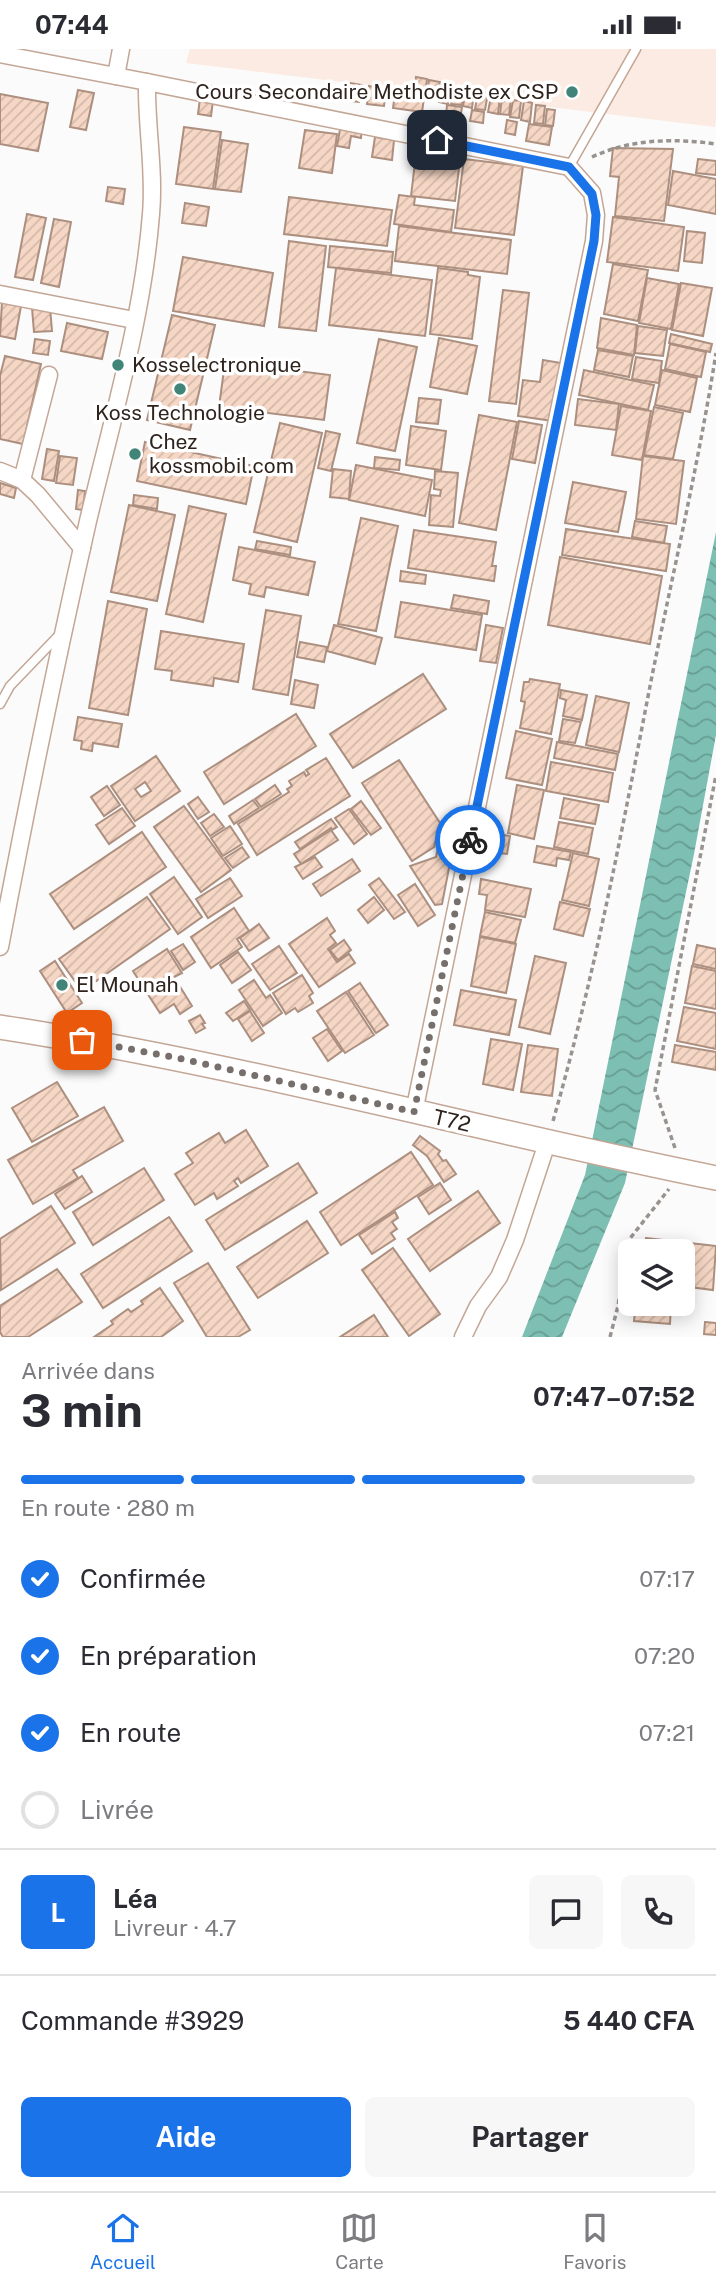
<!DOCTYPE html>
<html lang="fr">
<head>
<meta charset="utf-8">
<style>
	body { margin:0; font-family:"Public Sans",sans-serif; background:#f7f7f7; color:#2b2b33; height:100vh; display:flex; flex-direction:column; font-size:26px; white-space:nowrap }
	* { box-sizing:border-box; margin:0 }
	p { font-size:23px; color:#7c7c81 }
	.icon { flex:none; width:38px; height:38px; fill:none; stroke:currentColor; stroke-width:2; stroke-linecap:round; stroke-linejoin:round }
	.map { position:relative; height:1288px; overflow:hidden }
	.panel { display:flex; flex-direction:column; background:#fff; flex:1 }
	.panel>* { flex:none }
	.buttons { position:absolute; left:618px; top:1190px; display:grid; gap:14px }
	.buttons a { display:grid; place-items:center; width:77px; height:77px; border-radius:10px; background:#fff; box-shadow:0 4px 18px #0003; font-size:35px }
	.pin { position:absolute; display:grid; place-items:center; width:60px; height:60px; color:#fff; margin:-30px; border-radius:14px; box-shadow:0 4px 10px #0006 }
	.courier { position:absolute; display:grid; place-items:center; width:70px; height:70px; margin:-35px; border:5px solid #1a73e8; border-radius:50%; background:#fff; color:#222; box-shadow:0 2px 9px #0007 }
	.overview em { font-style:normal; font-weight:700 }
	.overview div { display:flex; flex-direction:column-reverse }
	.overview { display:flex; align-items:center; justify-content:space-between; height:119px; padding:0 21px }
	h1 { font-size:46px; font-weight:700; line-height:52px }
	.bar { display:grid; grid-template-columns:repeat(4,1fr); gap:10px 7px; align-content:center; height:84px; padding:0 21px }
	.bar i { height:9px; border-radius:5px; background:#e1e1e2 }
	.bar .selected { background:#1a73e8 }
	.bar p { grid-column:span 4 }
	.line { display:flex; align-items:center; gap:18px; padding:0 21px; border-top:2px solid #e1e1e2 }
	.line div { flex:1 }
	.round { display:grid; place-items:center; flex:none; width:74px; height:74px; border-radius:10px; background:#f7f7f7 }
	ol { padding:0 21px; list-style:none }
	li { display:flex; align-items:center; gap:21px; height:77px }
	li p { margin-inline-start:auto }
	li .icon { padding:7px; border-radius:50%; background:#1a73e8; color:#fff; stroke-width:4 }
	li:last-child { color:#7c7c81 }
	li i { width:38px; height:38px; border:4px solid #e1e1e2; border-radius:50% }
	.action { display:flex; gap:14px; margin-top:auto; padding:14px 21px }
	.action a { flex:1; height:80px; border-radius:10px; background:#1a73e8; color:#fff; font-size:28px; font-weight:700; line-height:80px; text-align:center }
	.action a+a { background:#f7f7f7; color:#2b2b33 }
	.status { display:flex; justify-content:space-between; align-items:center; height:49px; padding:0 35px; background:#fff; direction:ltr }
	.status svg { height:19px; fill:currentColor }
	.tabs { display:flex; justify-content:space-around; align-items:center; height:98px; border-top:2px solid #e1e1e2; background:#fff; font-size:19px; color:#7c7c81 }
	.tabs a { display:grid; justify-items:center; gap:4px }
	.tabs .selected { color:#1a73e8 }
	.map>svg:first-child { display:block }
	.built { fill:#fbebe2 }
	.water { fill:url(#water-waves) }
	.building { fill:url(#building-hatch); stroke:#ac8f7f; stroke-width:2; fill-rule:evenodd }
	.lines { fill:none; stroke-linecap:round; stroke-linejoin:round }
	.lane-casing { stroke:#c3a695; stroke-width:11 }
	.street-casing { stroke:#c3a695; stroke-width:19 }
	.secondary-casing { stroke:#c3a695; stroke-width:26 }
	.path { stroke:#999390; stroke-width:3.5; stroke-dasharray:5 3.5; stroke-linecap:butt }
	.lane { stroke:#fff; stroke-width:8 }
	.street { stroke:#fff; stroke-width:16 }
	.secondary { stroke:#fff; stroke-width:23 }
	.done { stroke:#766f6b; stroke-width:7; stroke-dasharray:0 12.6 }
	.route { stroke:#1a73e8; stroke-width:9 }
	.poi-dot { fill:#418578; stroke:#fff; stroke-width:2.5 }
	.labels { text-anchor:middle; stroke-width:7; stroke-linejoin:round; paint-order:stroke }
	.poi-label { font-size:21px; fill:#2f231d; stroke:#fff; text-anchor:start }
	.street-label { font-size:21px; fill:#2f231d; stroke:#fff }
</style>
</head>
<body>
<div class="status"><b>07:44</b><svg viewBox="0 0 49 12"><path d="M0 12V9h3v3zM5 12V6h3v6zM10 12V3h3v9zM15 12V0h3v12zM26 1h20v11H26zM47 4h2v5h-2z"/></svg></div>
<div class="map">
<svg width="716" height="1288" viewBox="0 0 716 1288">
	<defs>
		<pattern id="water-waves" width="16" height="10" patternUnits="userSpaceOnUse" patternTransform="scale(1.75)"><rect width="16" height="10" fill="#7dc0b3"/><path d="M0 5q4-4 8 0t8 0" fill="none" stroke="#679c91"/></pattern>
		<pattern id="building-hatch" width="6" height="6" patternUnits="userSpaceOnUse" patternTransform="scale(1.75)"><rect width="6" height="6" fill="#f6d7c5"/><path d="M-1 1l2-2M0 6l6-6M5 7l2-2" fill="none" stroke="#d3b8a9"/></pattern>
	</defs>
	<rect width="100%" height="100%" fill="#fbfbfb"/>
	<path class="built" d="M190,0h526v72l-1,6 -529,-64z"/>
	<path class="water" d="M716,483v203l-22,119 -69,329 -63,154h-40l63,-162z"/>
	<g class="building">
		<path d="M416,28l11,2 -2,16 -11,-1z"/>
		<path d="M429,31l11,2 -2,14 -11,-1z"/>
		<path d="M344,33l18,3 -3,17 -17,-2z"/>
		<path d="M442,34l9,1 -3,20 -9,-2z"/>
		<path d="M369,37l17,3 -2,17 -17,-2z"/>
		<path d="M454,37l11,1 -3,18 -11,-1z"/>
		<path d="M466,40l8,2 -2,17 -9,-2z"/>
		<path d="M78,41l16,3 -8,37 -16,-3z"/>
		<path d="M201,42l13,2 -3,23 -13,-2z"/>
		<path d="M478,43l10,1 -3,17 -10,-1z"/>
		<path d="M0,45l48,9 -10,48 -38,-7z"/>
		<path d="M395,45l29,4 -2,14 -29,-4z"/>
		<path d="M491,47l9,1 -2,17 -10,-2z"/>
		<path d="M502,48l9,2 -2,16 -9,-1z"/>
		<path d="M513,51l8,1 -2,17 -9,-1z"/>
		<path d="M524,52l8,2 -2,19 -9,-2z"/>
		<path d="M447,56l15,2 -2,12 -14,-2z"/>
		<path d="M536,56l9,1 -2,18 -9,-1z"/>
		<path d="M547,60l8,1 -2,16 -8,-1z"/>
		<path d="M472,61l12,2 -1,11 -13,-2z"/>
		<path d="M507,71l10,2 -2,13 -10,-2z"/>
		<path d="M341,75l21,3 -1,11 -10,-2 -2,12 -12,-2z"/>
		<path d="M529,75l23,3 -3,18 -23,-4z"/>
		<path d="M184,78l37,5 -8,57 -37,-5z"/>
		<path d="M305,81l32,4 -5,39 -33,-5z"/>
		<path d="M375,88l19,3 -2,20 -20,-3z"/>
		<path d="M222,91l26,4 -7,48 -26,-3z"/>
		<path d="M613,99l60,1 -9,72 -49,-5 4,-39 -9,-1z"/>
		<path d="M416,105l44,6 -5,41 -44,-5z"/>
		<path d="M464,110l59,7 -9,69 -59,-7z"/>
		<path d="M698,110l18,2v14l-20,-2z"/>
		<path d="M673,122l43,8v35l-48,-9z"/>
		<path d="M108,138l17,2 -2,15 -17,-3z"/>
		<path d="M399,146l16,2 -1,8 40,5 -3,22 -57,-8z"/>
		<path d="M289,148l103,13 -5,36 -103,-12z"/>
		<path d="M185,154l24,4 -3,19 -24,-3z"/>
		<path d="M27,165l19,4 -13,62 -18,-3z"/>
		<path d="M613,168l71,10 -6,44 -71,-9z"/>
		<path d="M54,170l17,3 -12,65 -18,-4z"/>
		<path d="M399,177l112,14 -4,34 -112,-13z"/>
		<path d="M687,182l18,2 -3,30 -18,-2z"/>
		<path d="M289,192l37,5 -10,85 -37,-4z"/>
		<path d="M330,197l63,6 -2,21 -63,-6z"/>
		<path d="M183,208l90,16 -9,53 -91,-15z"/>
		<path d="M613,215l35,6 -10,51 -34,-7z"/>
		<path d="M336,219l96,12 -7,56 -96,-11z"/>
		<path d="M438,219l30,4v3l12,2 -8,62 -42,-5z"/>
		<path d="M647,229l32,6 -8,45 -32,-6z"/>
		<path d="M681,234l31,5 -9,48 -31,-6z"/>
		<path d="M503,241l26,3 -13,111 -27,-3z"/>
		<path d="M2,253l19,4 -6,33 -15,-3z"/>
		<path d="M50,258l2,24 -18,1 -2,-24z"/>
		<path d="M172,266l43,10 -25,105 -43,-10z"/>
		<path d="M601,269l36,7 -3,30 -37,-7z"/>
		<path d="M67,274l41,9 -6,27 -41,-8z"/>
		<path d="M638,277l29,4 -4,26 -28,-3z"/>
		<path d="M671,285l41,10 -2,8 -41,-9z"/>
		<path d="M439,289l38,8 -10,48 -37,-7z"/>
		<path d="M35,290l15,2 -2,14 -15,-2z"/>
		<path d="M379,290l38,8 -22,104 -38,-8z"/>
		<path d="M670,295l36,8 -5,25 -36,-8z"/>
		<path d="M598,301l35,6 -4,21 -35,-7z"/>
		<path d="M5,307l36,8 -18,80 -23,-5v-63z"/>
		<path d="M636,308l26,4 -3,22 -27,-4z"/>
		<path d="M543,311l18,3 -8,58 -35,-5 5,-36 17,2z"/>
		<path d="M225,313l105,13 -6,45 -105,-13z"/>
		<path d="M584,321l70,15 -6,25 -69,-15z"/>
		<path d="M662,321l35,8 -7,34 -35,-7z"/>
		<path d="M419,349l22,2 -3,24 -22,-2z"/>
		<path d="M578,350l41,5 -3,26 -41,-5z"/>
		<path d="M621,357l30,5 -9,49 -30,-5z"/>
		<path d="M654,358l29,6 -10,46 -29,-4z"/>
		<path d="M479,366l38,7 -21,108 -37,-7z"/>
		<path d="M519,372l23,4 -7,38 -23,-4z"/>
		<path d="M280,374l42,10 -25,109 -43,-10z"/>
		<path d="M411,377l35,5 -5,39 -35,-5z"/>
		<path d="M326,382l14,3 -9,37 -13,-3z"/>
		<path d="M145,393l109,24 -8,38 -109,-23z"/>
		<path d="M47,400l12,2 -5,30 -12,-2z"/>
		<path d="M60,407l17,2 -4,27 -17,-2z"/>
		<path d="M643,407l41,5 -8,63 -40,-5z"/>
		<path d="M375,408l25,3 -1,10 -25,-2z"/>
		<path d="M356,416l76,15 -7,36 -76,-16z"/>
		<path d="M333,420l18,2 -2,28 -19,-2z"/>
		<path d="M435,422l23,2 -5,54 -24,-2 2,-30 9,1 1,-6 -7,-1z"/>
		<path d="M573,433l53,10 -8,40 -53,-9z"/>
		<path d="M0,434l16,5 -2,10 -14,-4z"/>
		<path d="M78,441l7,1 -2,19 -7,-1z"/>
		<path d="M134,446l24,3 -1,11 -24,-4z"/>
		<path d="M129,456l46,10 -18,86 -46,-9z"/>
		<path d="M189,457l37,8 -23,108 -37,-8z"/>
		<path d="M361,469l37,8 -22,105 -38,-7z"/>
		<path d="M635,472l32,5 -3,17 -32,-6z"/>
		<path d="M566,480l104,15 -4,27 -104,-16z"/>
		<path d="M414,481l82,12 -4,24h4l-2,15 -86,-13z"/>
		<path d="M257,492l34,6 -1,8 -35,-6z"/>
		<path d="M239,498l76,15 -7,33 -42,-8 -2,10 -15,-3 2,-10 -18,-4z"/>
		<path d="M560,508l102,19 -12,68 -102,-19z"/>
		<path d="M401,522l25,4 -1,9 -25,-3z"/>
		<path d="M454,546l35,6 -2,13 -36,-6z"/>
		<path d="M108,552l39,8 -19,106 -39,-7z"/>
		<path d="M401,553l81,13 -6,35 -81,-13z"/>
		<path d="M266,561l35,6 -13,79 -35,-6z"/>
		<path d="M334,576l48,13 -7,26 -48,-13z"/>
		<path d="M486,576l17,3 -7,35 -16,-2z"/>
		<path d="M161,582l83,13 -6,38 -24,-4 -1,8 -42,-6 1,-9 -17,-2z"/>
		<path d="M300,593l27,5 -3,15 -27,-5z"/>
		<path d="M423,625l23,35 -93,59 -23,-34z"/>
		<path d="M530,630l30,5 -9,50 -31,-6 5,-26 -4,-1 3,-19h5z"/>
		<path d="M295,631l23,5 -4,23 -23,-4z"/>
		<path d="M561,641l26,5 -5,25 -19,-4 3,-16 -6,-2z"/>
		<path d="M596,647l33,7 -10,49 -33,-7z"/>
		<path d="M296,665l20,32 -92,58 -20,-32z"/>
		<path d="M78,668l44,7 -4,23 -25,-4 -1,8 -11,-2 1,-8 -8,-1z"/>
		<path d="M563,670l18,3 -6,21 -16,-2z"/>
		<path d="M516,682l36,8 -10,46 -36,-7z"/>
		<path d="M557,693l61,12 -3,16 -61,-12z"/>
		<path d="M156,707l24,35 -45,30 -24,-35zM145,733l6,9 -10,6 -6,-8z"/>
		<path d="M326,709l24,38 -93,59 -19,-31 51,-32 -2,-3 5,-3 -3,-5 15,-9 2,4 3,-2 -3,-4z"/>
		<path d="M399,711l41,63 -6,24 -22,14 -50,-78z"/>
		<path d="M551,713l62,11 -5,29 -62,-11z"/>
		<path d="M275,736l6,9 -20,13 -6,-8z"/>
		<path d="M517,736l27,5 -10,49 -26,-6z"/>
		<path d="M107,737l13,19 -16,11 -13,-19z"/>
		<path d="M198,748l11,15 -11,7 -10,-15z"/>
		<path d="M564,749l35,7 -4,19 -35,-6z"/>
		<path d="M253,751l6,8 -25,16 -5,-8z"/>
		<path d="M361,752l20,27 -10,7 -20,-26z"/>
		<path d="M184,757l47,64 -30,22 -47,-65z"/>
		<path d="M122,759l13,18 -26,18 -13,-19z"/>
		<path d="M349,760l18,25 -13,10 -19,-26z"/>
		<path d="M214,765l10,13 -14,9 -9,-13z"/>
		<path d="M331,770l6,8 -5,3 -1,-2 -31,21 -5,-7z"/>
		<path d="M559,773l34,6 -5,26 -34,-7z"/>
		<path d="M230,777l12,18 -19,12 -12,-18z"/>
		<path d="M442,780l14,3 -14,72 -7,1 -25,-39 26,-9z"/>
		<path d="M331,781l7,10 -37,24 -7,-10z"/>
		<path d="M142,783l24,35 -92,62 -24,-35z"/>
		<path d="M485,783l25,4 -3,18 -25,-3z"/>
		<path d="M537,797l34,6 -2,8 -12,-2 -1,8 -22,-4z"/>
		<path d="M242,798l7,10 -16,11 -8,-10z"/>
		<path d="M573,804l26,6 -10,47 -27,-6z"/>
		<path d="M315,808l7,10 -19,12 -8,-12z"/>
		<path d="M352,810l8,12 -39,25 -8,-12z"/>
		<path d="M174,828l28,40 -24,17 -28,-40z"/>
		<path d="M230,829l12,18 -34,22 -12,-19z"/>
		<path d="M379,829l26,34 -11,7 -25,-34z"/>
		<path d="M481,830l50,10 -6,28 -40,-7 2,-15 -8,-1z"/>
		<path d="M415,835l20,31 -17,11 -20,-31z"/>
		<path d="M147,848l23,32 -88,62 -23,-32z"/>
		<path d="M374,848l10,13 -16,13 -10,-13z"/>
		<path d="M560,853l30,7 -7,27 -29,-7z"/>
		<path d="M234,859l15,23 -12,8 5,8 -31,21 -20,-31z"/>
		<path d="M485,863l36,8 -6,23 -35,-7z"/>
		<path d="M327,869l8,13 -5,4 6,8 -8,6 9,13 12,-8 6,9 -36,24 -30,-43z"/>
		<path d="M259,875l10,14 -20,13 -9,-13z"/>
		<path d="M480,888l36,7 -10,49 -35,-7z"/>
		<path d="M344,891l7,10 -13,10 -8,-10z"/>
		<path d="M183,895l12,18 -12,8 -12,-19z"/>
		<path d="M697,896l19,4v20l-23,-5z"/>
		<path d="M279,897l18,27 -27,17 -18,-26z"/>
		<path d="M167,900l15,24 -8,4 18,29 -12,8 -6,-10 -14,9 -27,-42z"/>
		<path d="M238,903l13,18 -19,13 -12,-18z"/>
		<path d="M535,907l31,7 -16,71 -31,-7z"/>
		<path d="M55,912l27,42 -15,10 -27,-42z"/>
		<path d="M692,917l24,5v38l-31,-6z"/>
		<path d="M302,926l11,18 -4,3 4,7 -15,9 -3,-4 -9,6 -13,-21z"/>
		<path d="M254,931l12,18 4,-3 12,18 -19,13 -24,-36z"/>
		<path d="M360,934l28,42 -12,8 -28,-42z"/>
		<path d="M461,941l55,10 -7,35 -55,-10z"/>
		<path d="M346,943l28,43 -29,18 -28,-42z"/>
		<path d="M244,952l6,9 -17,11 -7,-8z"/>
		<path d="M684,958l32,6v36l-39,-8z"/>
		<path d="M250,962l14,22 -12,8 -14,-22z"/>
		<path d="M200,966l5,8 -3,1 3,4 -9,5 -7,-12z"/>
		<path d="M327,980l15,22 -14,10 -15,-23z"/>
		<path d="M491,990l31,5 -9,46 -30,-6z"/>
		<path d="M528,996l30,4 -6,47 -31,-4z"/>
		<path d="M675,996l41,7v18l-44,-8z"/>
		<path d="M57,1033l21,34 -46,26 -20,-34z"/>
		<path d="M104,1058l19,34 -50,29 5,8 -45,26 -25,-44z"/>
		<path d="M246,1081l22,36 -27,17 -3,-5 -4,3 4,5 -21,13 -3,-6 -19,12 -20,-31 18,-11 -7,-10 33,-20 6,10z"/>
		<path d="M420,1087l20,15 -2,3 5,7 3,-1 10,14 -12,8 -17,-26 -14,-11z"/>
		<path d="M411,1103l22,33 -92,60 -21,-33z"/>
		<path d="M298,1114l19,30 -92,57 -19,-30z"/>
		<path d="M144,1119l20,32 -71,45 -20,-33z"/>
		<path d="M82,1127l10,16 -27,17 -10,-15z"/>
		<path d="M440,1134l11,17 -22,14 -11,-17z"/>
		<path d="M478,1142l22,32 -70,48 -22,-32z"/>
		<path d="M51,1157l24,37 -74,47 -1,-51z"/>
		<path d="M395,1163l3,6 -6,4 5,7 -6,4 4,6 -23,15 -13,-19z"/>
		<path d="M169,1168l23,34 -89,57 -22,-34z"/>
		<path d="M307,1172l21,32 -70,45 -21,-31z"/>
		<path d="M646,1189l70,8 -3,44 -31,-4v-35h-38z"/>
		<path d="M393,1199l47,66 -31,22 -47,-66z"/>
		<path d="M208,1214l42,67 -12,7h-31l-33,-54z"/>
		<path d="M57,1220l25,33 -54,35h-25l-3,-5v-26z"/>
		<path d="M160,1239l23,33 -22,16h-67l19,-13 -2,-3 17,-12 3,3 12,-8 -2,-3z"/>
		<path d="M636,1255h35l-1,20 -36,-3z"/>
		<path d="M374,1266l14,22h-48z"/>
		<path d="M705,1273l11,1v12l-12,-1z"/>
	</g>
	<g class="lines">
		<defs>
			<g id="lane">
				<path d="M569,118l67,-118"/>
				<path d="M0,655l10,-18 51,-53"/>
			</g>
			<g id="street">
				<path d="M0,5l147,28 422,85 23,26 4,22 -2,26 -180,871"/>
				<path d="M116,27l5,-27"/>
				<path d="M0,245l134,26"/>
				<path d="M0,422l22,9 16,15 44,53"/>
				<path d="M22,431l27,-105"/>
				<path d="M0,898c27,-143 56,-285 88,-426 24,-101 55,-204 63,-307 4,-44 -5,-88 -4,-132"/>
				<path d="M463,1288l15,-31 21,-29 16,-37 32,-97"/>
			</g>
			<path id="secondary" d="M0,978c241,37 477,103 716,151"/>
		</defs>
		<use href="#lane" class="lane-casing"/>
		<use href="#street" class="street-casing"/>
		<use href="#secondary" class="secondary-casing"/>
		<g class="path">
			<path d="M592,108c38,-18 82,-19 124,-13"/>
			<path d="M553,1072c42,-146 70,-296 99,-445 22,-108 47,-215 64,-323"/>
			<path d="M675,1099l-20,-58 61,-315"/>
			<path d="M610,1288l8,-31 10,-65 41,-52"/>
		</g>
		<use href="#lane" class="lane"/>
		<use href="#street" class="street"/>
		<use href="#secondary" class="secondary"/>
	</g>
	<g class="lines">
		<path class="done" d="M82,991l101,19 231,53 56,-272"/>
		<path class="route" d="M437,91l132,27 23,27 4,21 -2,26 -124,599"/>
	</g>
	<g class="poi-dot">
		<circle cx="572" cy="43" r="7"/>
		<circle cx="118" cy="316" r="7"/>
		<circle cx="180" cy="340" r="7"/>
		<circle cx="135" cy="405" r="7"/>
		<circle cx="62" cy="936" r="7"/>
	</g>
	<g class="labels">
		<g class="poi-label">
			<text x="558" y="50" text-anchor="end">Cours Secondaire Methodiste ex CSP</text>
			<text x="132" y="323">Kosselectronique</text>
			<text x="180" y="371" text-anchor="middle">Koss Technologie</text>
			<text x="149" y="400">Chez<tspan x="149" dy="24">kossmobil.com</tspan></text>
			<text x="76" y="943">El Mounah</text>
		</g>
		<g class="street-label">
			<text transform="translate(452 1072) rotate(13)" y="7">T72</text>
		</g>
	</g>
</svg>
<div class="buttons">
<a><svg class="icon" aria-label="layers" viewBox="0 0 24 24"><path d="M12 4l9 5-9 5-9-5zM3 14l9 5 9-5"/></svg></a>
</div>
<div class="pin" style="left:82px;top:991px;background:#ea580c"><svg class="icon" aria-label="bag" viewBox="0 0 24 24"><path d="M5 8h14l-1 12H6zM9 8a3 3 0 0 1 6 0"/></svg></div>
<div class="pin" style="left:437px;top:91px;background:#1f2937"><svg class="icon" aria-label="home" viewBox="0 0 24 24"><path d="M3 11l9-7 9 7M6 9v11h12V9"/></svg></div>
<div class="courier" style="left:470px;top:791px"><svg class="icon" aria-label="bike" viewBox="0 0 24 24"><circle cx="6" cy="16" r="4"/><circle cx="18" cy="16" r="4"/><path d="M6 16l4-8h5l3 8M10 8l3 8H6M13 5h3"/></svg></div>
</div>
<section class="panel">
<div class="overview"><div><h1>3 min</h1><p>Arrivée dans</p></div><em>07:47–07:52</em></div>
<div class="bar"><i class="selected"></i><i class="selected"></i><i class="selected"></i><i></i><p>En route · 280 m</p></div>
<ol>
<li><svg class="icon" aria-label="check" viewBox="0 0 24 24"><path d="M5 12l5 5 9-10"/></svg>Confirmée<p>07:17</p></li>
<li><svg class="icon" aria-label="check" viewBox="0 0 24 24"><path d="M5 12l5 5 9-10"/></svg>En préparation<p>07:20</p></li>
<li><svg class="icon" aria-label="check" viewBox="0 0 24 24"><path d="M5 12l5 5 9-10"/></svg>En route<p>07:21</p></li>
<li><i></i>Livrée</li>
</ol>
<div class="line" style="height:126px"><b class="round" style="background:#1a73e8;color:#fff">L</b><div><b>Léa</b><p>Livreur · 4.7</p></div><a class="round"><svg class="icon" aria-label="chat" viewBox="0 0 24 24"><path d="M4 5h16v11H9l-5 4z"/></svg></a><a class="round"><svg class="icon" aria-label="phone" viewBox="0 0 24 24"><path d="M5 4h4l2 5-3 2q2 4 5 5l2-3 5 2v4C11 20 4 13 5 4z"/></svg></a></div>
<div class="line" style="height:91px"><div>Commande #3929</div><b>5 440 CFA</b></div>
<div class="action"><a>Aide</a><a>Partager</a></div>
</section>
<nav class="tabs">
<a class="selected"><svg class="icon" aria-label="home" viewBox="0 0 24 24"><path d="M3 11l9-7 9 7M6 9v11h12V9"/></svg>Accueil</a>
<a><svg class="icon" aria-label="map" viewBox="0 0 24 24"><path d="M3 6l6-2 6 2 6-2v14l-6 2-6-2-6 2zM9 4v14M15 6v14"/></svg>Carte</a>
<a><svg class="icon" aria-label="saved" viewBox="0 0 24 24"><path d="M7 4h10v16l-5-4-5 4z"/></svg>Favoris</a>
</nav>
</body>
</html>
